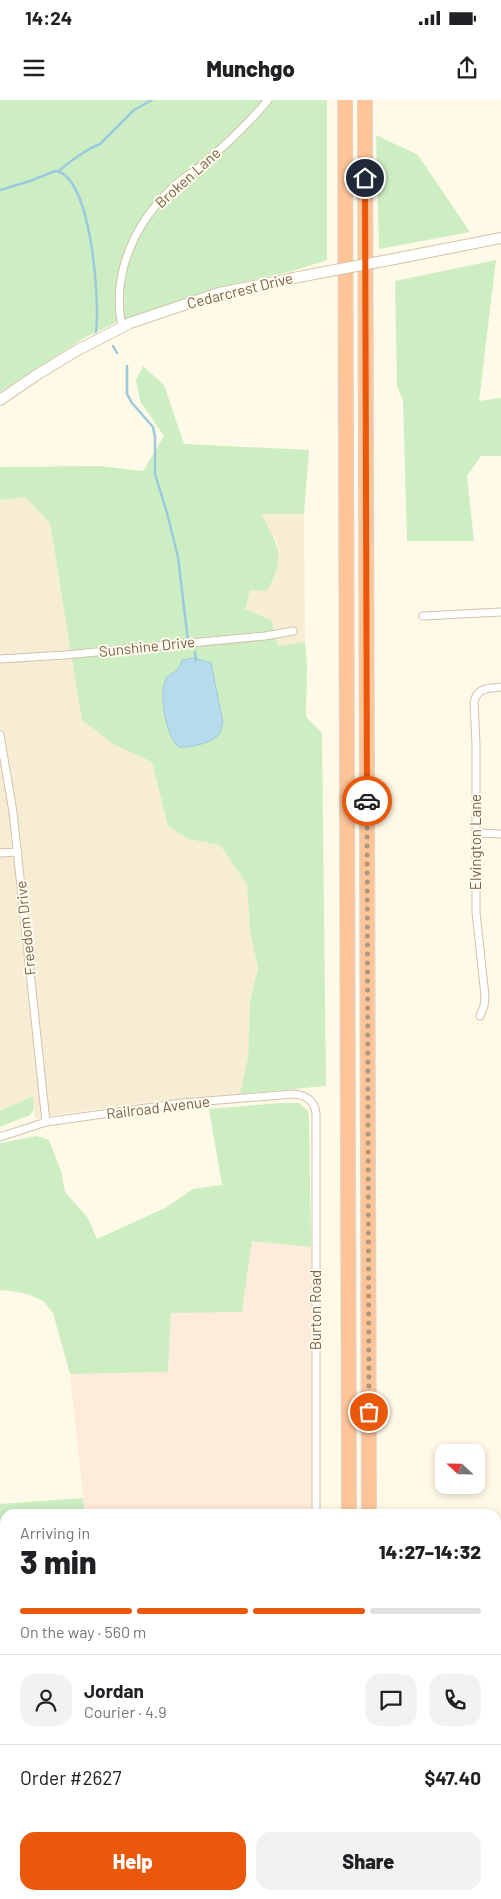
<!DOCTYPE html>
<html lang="en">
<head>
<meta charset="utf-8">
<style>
	body { margin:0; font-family:Barlow,sans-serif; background:#f2f2f2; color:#202124; height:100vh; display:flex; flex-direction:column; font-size:19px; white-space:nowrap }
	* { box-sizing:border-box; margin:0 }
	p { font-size:16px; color:#757577 }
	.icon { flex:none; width:28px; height:28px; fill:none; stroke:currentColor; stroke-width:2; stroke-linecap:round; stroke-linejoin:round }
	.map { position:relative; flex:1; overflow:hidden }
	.panel { position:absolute; left:0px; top:1409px; width:501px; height:391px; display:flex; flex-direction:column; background:#fff; border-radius:15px 15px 0 0; box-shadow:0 2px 8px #0003 }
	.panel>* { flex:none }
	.needle { width:32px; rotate:292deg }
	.tools { position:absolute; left:435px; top:1344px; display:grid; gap:10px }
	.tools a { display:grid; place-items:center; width:50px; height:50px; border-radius:10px; background:#fff; box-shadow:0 2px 8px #0003; font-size:25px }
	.pin { position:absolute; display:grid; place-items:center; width:42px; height:42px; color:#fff; margin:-21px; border:2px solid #fff; border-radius:50%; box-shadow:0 1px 5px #0007 }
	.courier { position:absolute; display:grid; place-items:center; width:50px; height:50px; margin:-25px; border:4px solid #ea580c; border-radius:50%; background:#fff; color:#222; box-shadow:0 1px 6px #0007 }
	.head em { font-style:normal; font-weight:800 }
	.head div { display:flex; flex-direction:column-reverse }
	.head { display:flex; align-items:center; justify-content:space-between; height:85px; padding:0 20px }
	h1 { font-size:32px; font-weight:800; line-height:38px }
	.bar { display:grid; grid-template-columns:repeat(4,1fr); gap:8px 5px; align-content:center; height:60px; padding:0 20px }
	.bar i { height:6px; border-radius:4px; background:#e0e0e0 }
	.bar .selected { background:#ea580c }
	.bar p { grid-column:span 4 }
	.line { display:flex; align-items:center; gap:12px; padding:0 20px; border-top:1px solid #e0e0e0 }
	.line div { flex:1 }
	.round { display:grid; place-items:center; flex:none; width:52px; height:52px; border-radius:15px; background:#f2f2f2 }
	.button { display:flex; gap:10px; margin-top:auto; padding:10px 20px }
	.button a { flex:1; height:58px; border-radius:15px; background:#ea580c; color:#fff; font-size:20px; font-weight:800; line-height:58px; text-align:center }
	.button a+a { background:#f2f2f2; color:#202124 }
	.status { display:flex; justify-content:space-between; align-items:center; height:35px; padding:0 25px; background:#fff; direction:ltr }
	.status svg { height:14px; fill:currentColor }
	header { display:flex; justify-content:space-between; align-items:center; height:65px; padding:0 20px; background:#fff; font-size:22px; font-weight:800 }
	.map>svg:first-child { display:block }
	.residential { fill:#f7edd4 }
	.commercial { fill:#ffebda }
	.green { fill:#cdeec3 }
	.water { fill:#b8dbeb; stroke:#9dc9de }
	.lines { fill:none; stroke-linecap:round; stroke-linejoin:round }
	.stream { stroke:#9dc9de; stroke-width:2.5 }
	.street-casing { stroke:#d3c3ab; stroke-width:9 }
	.secondary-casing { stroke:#d6c4a8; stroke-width:12 }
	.highway-casing { stroke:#ddd6cf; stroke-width:16 }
	.street { stroke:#fff; stroke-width:7 }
	.secondary { stroke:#fff; stroke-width:10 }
	.highway { stroke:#ffc498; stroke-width:14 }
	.secondary-bridge-casing { stroke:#d6c4a8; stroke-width:12; stroke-linecap:butt }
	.secondary-bridge { stroke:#fff; stroke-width:10 }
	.done { stroke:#aa987f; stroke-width:5; stroke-dasharray:0 9 }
	.route { stroke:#ea580c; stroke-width:6 }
	.labels { text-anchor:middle; stroke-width:4; stroke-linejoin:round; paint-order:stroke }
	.street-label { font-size:15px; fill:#7c6347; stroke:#fffbef }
</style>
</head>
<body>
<div class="status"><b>14:24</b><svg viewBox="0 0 49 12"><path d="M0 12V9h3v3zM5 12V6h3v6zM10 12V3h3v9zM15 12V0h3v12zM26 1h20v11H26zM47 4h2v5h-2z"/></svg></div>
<header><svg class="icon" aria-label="menu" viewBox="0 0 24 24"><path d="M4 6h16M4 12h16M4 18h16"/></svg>Munchgo<svg class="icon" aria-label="share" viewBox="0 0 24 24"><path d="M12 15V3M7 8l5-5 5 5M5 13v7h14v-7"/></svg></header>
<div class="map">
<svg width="501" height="1799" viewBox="0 0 501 1799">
	<rect width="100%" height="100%" fill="#fff9e7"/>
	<g class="residential">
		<path d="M25,397l25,26 32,195 33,27 37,17 16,64 20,13 32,6 27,40 3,45 8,38 -8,33 -2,57 -8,36 -91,8 -114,16 -2,-22 -33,15v-611z"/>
		<path d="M261,414h43l1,128 -27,4 -33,-37 5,-20 28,-45z"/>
	</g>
	<g class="commercial">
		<path d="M252,1141l59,6v267h-226l-15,-140 98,-2 3,-59 71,-2z"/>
		<path d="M5,1600v195h57l-1,4h-61v-198z"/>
	</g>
	<g class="green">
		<path d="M0,0h327v160l-34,11 -74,16 -100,34 -33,16 -86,55z"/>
		<path d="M376,35l42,20 52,77 -91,17z"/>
		<path d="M496,160l-17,141 22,-3v58h-20l-14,20 7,65h-67l-4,-141 -6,-14 -2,-105z"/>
		<path d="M143,266l21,19 20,59 125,6 -5,64h-43c18,33 25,42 6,77l-17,-1 -5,19 27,12 6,25 27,-4 2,24 -1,51 16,16 4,353 -86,8 8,-36 2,-57 8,-33 -8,-38 -3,-45 -27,-40 -32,-6 -20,-13 -16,-64 -37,-17 -33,-25 -32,-197 -25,-26 -25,3v-33l100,-1 43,5 21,-35 -24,-35 -4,-21z"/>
		<path d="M33,996l1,13 -4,6 -30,12v-16z"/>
		<path d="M280,1003h19l9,8 1,6 2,130 -59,-6 -10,71 -71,1 -3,59 -98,2 -17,-61 -10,-12 -15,-7 -23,-4 -5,1v-148l37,-7 12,4 12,31 4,21 23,26 9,21 68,-31 28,-19 29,-4 -13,-76z"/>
		<path d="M83,1398l2,16h-80v186l-5,1v-197z"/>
		<path d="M62,1795h245v4h-246z"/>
	</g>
	<path class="water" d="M194,558l17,5 12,60c-2,6 -3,12 -8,15 -9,6 -26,10 -36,9 -13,-9 -20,-52 -14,-66 2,-6 7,-7 11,-10 3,-3 5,-7 6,-11z"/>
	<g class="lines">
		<g class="stream">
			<path d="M59,71c7,-7 31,-24 41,-27l34,-34 18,-10"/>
			<path d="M0,90l30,-9 25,-10c37,4 45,132 41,161"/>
			<path d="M113,246l4,7"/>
			<path d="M127,266v28l5,9 21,24 2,10v37l12,39 11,44 10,84"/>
			<path d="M195,552l1,9"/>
		</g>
		<defs>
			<g id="street">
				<path d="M122,227c-11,-54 13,-104 51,-140 9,-9 21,-15 30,-23 24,-20 46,-41 65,-64"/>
				<path d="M423,516l78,-4"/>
				<path d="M0,559l65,-4 200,-19 28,-5"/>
				<path d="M0,635l13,77 33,310"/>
				<path d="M476,733l25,1"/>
				<path d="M0,753l18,-1"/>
				<path d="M480,916l4,-10 1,-10 -9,-84v-167l-2,-43c3,-14 14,-14 27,-15"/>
				<path d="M0,1037l46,-15 136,-19 111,-9c13,1 21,6 23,19v401"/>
				<path d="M496,1572h5"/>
				<path d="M317,1795v4"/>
			</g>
			<g id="secondary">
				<path d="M394,159l107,-21"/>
				<path d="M0,300l35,-24 41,-25 54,-28 89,-30 100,-20"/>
			</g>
			<g id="highway">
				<path d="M345,0l4,1414"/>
				<path d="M365,0l4,1414"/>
				<path d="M349,1795v4"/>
				<path d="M369,1795v4"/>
			</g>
		</defs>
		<use href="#street" class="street-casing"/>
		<use href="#secondary" class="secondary-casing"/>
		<use href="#highway" class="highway-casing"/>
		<use href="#street" class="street"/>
		<use href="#secondary" class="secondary"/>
		<use href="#highway" class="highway"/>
		<defs>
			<path id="secondary-bridge" d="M319,173l75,-14"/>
		</defs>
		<use href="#secondary-bridge" class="secondary-bridge-casing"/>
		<use href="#secondary-bridge" class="secondary-bridge"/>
	</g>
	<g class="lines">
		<path class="done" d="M367,701l2,611"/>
		<path class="route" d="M365,78l2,623"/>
	</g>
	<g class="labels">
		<g class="street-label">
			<text transform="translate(188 78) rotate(-42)" y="5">Broken Lane</text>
			<text transform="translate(240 191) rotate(-14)" y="5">Cedarcrest Drive</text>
			<text transform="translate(147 547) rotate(-6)" y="5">Sunshine Drive</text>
			<text transform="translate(476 742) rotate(-90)" y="5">Elvington Lane</text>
			<text transform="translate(26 828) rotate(-96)" y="5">Freedom Drive</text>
			<text transform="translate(158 1008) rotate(-7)" y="5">Railroad Avenue</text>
			<text transform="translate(316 1210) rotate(-90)" y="5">Burton Road</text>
		</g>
	</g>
</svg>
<div class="tools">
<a><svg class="needle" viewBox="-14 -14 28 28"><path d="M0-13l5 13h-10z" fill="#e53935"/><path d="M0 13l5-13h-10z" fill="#757577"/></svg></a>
</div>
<div class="pin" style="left:369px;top:1312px;background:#ea580c"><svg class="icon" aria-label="bag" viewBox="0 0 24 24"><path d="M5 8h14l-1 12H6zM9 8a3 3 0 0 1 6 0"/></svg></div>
<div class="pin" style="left:365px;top:78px;background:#1f2937"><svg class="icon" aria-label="home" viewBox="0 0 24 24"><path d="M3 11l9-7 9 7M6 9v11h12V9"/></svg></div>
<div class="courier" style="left:367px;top:701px"><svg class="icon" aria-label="car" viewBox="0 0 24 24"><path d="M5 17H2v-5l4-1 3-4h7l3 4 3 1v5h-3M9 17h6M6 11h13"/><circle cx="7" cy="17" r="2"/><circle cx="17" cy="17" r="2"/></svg></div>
<section class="panel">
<div class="head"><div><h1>3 min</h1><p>Arriving in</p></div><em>14:27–14:32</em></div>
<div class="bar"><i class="selected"></i><i class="selected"></i><i class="selected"></i><i></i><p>On the way · 560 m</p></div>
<div class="line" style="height:90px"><a class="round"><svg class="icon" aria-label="person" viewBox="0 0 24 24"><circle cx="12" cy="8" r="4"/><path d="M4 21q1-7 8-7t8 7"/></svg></a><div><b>Jordan</b><p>Courier · 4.9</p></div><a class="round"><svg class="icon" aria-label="chat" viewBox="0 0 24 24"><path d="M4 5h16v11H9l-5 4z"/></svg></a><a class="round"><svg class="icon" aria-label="phone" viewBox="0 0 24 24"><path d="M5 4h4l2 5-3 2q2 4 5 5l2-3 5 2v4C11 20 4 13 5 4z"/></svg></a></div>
<div class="line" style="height:65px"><div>Order #2627</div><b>$47.40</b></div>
<div class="button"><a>Help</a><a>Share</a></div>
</section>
</div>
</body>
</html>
